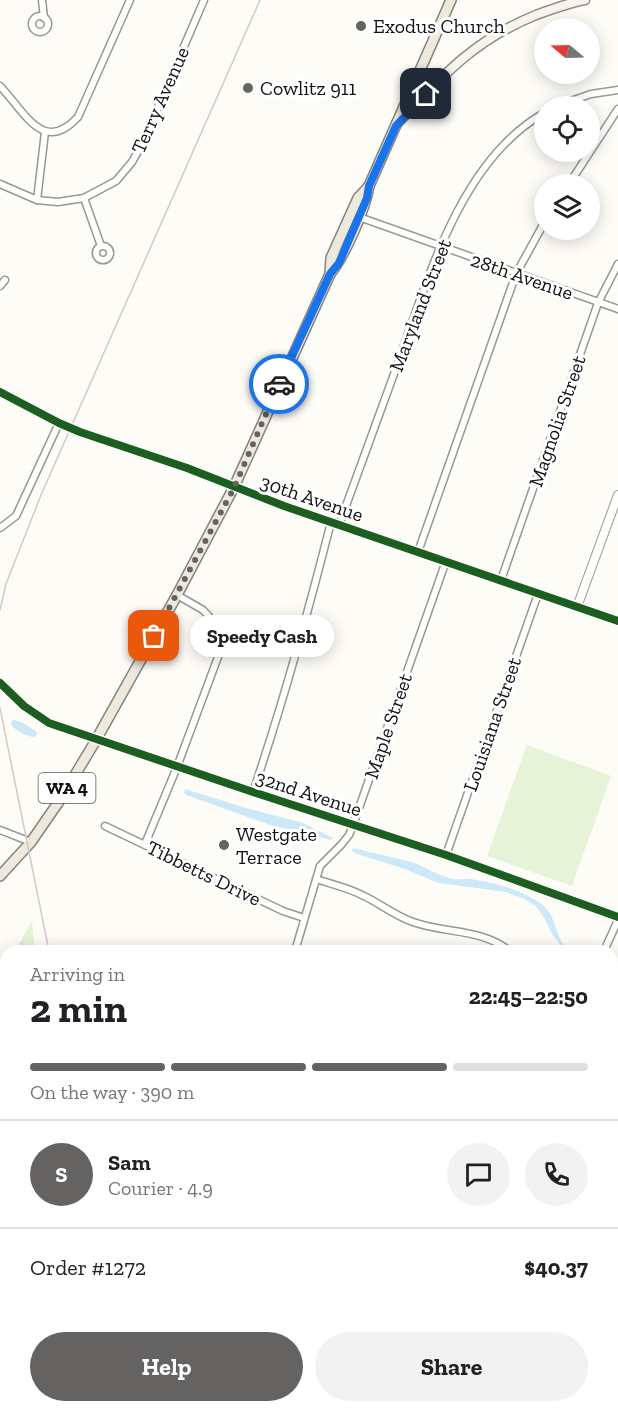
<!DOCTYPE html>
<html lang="en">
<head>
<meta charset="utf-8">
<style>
	body { margin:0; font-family:"Zilla Slab",serif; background:#f2f2f2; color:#202124; height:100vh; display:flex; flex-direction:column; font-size:22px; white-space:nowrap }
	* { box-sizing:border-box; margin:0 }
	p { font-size:20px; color:#757577 }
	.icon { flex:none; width:33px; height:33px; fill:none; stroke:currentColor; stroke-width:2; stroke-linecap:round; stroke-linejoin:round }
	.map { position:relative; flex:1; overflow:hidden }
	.drawer { position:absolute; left:0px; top:945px; width:618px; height:468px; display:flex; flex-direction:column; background:#fff; border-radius:18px 18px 0 0; box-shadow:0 3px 15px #0003 }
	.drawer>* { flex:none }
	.needle { width:39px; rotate:289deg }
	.buttons { position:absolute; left:534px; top:18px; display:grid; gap:12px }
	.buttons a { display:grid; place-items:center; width:66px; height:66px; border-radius:50%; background:#fff; box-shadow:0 3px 15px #0003; font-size:30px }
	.pin { position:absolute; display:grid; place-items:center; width:51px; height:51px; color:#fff; margin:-26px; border-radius:12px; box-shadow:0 3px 9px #0006 }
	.courier { position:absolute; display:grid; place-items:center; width:60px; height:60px; margin:-30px; border:4px solid #1a73e8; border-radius:50%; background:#fff; color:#222; box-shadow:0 2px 8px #0007 }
	.bubble { position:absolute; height:42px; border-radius:21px; background:#fff; box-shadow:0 3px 15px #0003; font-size:20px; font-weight:800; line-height:42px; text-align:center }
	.headline em { font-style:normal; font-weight:800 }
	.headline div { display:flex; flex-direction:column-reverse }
	.headline { display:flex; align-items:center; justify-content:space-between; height:102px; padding:0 30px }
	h1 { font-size:39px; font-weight:800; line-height:45px }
	.bar { display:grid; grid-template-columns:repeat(4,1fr); gap:9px 6px; align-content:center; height:72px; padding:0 30px }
	.bar i { height:8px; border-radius:4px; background:#e0e0e0 }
	.bar .selected { background:#646362 }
	.bar p { grid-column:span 4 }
	.line { display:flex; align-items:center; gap:15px; padding:0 30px; border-top:2px solid #e0e0e0 }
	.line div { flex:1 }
	.round { display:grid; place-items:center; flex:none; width:63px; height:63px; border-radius:32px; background:#f2f2f2 }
	.action { display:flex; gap:12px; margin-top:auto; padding:12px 30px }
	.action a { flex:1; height:69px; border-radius:36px; background:#646362; color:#fff; font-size:24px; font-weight:800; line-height:69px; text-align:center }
	.action a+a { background:#f2f2f2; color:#202124 }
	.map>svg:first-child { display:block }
	.green { fill:#e7f3d7 }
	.water { fill:#cde8f7 }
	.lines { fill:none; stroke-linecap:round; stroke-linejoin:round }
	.stream { stroke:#cde8f7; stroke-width:1.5 }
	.minor-casing { stroke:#979795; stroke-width:9 }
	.tertiary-casing { stroke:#979795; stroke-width:10 }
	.secondary-casing { stroke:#8e8d8b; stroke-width:11 }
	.primary-casing { stroke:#858482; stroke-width:12 }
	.minor { stroke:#fffffe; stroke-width:6 }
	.tertiary { stroke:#fffffe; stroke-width:8 }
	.secondary { stroke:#f6f4eb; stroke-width:8 }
	.primary { stroke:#ede9dc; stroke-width:9 }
	.rail { stroke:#d9c6c7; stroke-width:1.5 }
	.cycleway-casing { stroke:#fff; stroke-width:11 }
	.cycleway { stroke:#1b5e20; stroke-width:8 }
	.done { stroke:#646362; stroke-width:6; stroke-dasharray:0 10.8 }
	.route { stroke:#1a73e8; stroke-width:8 }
	.poi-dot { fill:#646362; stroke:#fff; stroke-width:2 }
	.labels { text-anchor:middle; stroke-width:6; stroke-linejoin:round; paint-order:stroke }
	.shield { fill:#fff; stroke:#585858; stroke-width:1.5 }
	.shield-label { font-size:18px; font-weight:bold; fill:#111 }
	.poi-label { font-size:20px; fill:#111; stroke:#fff; text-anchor:start }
	.street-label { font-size:20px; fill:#111; stroke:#fff }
</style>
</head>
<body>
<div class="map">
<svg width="618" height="1413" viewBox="0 0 618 1413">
	<rect width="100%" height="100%" fill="#fdfcf7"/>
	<g class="green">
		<path d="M527,745l84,31 -39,110 -85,-30z"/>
		<path d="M32,921l3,30h-20z"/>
		<path d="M6,966v380l-6,-2v-367z"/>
		<path d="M612,1289l6,2v122h-422l-17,-6h433z"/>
	</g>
	<g class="water">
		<path d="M12,720c10,0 17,7 25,12l-1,4 -3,1c-8,-2 -17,-5 -22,-13z"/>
		<path d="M185,789l61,19 57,15 30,15 -2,2 -61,-15 -84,-30 -2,-2z"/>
		<path d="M353,848c19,5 39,9 58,14 15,5 27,14 42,17 8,1 16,-1 23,1 22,3 46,11 64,23 19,12 13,39 32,48h-7l-13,-17 -7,-15 -9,-13 -12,-7 -18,-7 -67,-9 -37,-15 -45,-14 -5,-3z"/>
		<path d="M6,1070v62l-6,6v-67z"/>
		<path d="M612,1309l6,2v59l-6,-3z"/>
		<path d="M227,1407h78l-11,6h-64z"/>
	</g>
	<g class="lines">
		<g class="stream">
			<path d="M17,951l6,-9"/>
			<path d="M0,978l6,-10"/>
		</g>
		<defs>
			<g id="minor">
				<path d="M42,0l2,18"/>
				<circle cx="40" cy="24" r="8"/>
				<path d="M0,86c25,26 43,69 78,31l52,-117"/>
				<path d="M556,106l35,-12 27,-4"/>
				<path d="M0,184l37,16 21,2 26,-4 32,-17 16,-19 10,-18 62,-144"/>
				<path d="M569,184l49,-75"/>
				<path d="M84,198l17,48"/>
				<path d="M37,200l8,-68"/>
				<path d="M359,217l259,92"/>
				<circle cx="103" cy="253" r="7"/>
				<path d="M0,286l5,-6"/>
				<path d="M339,525c20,-54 39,-108 59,-162 30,-85 63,-203 146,-250"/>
				<path d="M0,528l16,-12 43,-93"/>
				<path d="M418,552l98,-278 28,-51"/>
				<path d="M501,580l97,-277 20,-39"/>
				<path d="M253,792c30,-89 55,-179 78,-270"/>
				<path d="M105,826l178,85 21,7"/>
				<path d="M0,830l31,12"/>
				<path d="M145,844l32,-77 44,-118 -2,-22 -16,-17 -26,-15"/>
				<path d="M446,855l92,-261"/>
				<path d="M316,879c15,5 33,9 48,17 17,8 31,20 49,26 34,12 67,6 97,29"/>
				<path d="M295,951l25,-85 21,-21 8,-10 4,-10 93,-264"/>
				<path d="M604,951l14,-31"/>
				<path d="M612,1142l6,2"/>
			</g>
			<g id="tertiary">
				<path d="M0,392l59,31 21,9 107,36 97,38 334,115"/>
				<path d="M577,607l41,-112"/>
				<path d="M0,683l24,23 25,17 204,69 193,63 172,62"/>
			</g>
			<g id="secondary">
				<path d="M419,75l9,4 13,-1"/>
				<path d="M398,123c44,-47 76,-83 138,-108 16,-6 32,-12 49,-15"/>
			</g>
			<g id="primary">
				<path d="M330,274l1,-16 27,-60 11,-12"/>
				<path d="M0,876l31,-34 29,-42 36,-60 81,-145 57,-108 96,-213c15,-19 35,-64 39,-88l82,-186"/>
			</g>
		</defs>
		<use href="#minor" class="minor-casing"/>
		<use href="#tertiary" class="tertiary-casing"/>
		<use href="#secondary" class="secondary-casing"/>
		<use href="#primary" class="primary-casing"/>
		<use href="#minor" class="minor"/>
		<use href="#tertiary" class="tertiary"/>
		<use href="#secondary" class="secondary"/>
		<use href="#primary" class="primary"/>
		<g class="rail">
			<path d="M0,610l6,-26 35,-89 219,-495"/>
			<path d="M0,708l49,243"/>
			<path d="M612,1267l6,2"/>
		</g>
		<defs>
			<g id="cycleway">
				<path d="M0,392l59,31 21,9 107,36 97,38 334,115"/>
				<path d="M0,683l24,23 25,17 204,69 193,63 172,62"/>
			</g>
		</defs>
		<use href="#cycleway" class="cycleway-casing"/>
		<use href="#cycleway" class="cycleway"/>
	</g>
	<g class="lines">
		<path class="done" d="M154,636l80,-148 45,-104"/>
		<path class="route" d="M279,384l51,-110 9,-11 28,-65 2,-12 27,-60 30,-32"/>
	</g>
	<g class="poi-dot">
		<circle cx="361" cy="26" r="6"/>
		<circle cx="248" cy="88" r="6"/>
		<circle cx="224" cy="845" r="6"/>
	</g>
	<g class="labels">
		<rect class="shield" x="38.5" y="773" width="57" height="30" rx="4.5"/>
		<g class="shield-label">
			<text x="67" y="794">WA 4</text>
		</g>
		<g class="poi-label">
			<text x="373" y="33">Exodus Church</text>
			<text x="260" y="95">Cowlitz 911</text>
			<text x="236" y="841">Westgate<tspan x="236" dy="23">Terrace</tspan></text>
		</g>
		<g class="street-label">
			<text transform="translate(160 100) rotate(-66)" y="7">Terry Avenue</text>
			<text transform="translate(522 276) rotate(19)" y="7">28th Avenue</text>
			<text transform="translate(420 305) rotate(-69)" y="7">Maryland Street</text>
			<text transform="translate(557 421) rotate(-71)" y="7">Magnolia Street</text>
			<text transform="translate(312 498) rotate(19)" y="7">30th Avenue</text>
			<text transform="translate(492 724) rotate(-71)" y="7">Louisiana Street</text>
			<text transform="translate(388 726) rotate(-71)" y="7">Maple Street</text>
			<text transform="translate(309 793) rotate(18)" y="7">32nd Avenue</text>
			<text transform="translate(204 873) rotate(26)" y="7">Tibbetts Drive</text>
		</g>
	</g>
</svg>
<div class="buttons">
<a><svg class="needle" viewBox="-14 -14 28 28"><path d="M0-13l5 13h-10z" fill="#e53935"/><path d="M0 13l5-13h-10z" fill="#757577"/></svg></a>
<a><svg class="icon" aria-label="locate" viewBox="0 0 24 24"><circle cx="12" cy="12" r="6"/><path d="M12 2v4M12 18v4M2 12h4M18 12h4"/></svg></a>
<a><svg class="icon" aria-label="layers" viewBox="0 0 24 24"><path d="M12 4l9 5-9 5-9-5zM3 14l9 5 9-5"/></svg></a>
</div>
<div class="pin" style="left:154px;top:636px;background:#ea580c"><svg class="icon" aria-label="bag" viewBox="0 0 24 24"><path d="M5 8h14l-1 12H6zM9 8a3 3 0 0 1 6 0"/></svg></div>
<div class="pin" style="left:426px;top:94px;background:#1f2937"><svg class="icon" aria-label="home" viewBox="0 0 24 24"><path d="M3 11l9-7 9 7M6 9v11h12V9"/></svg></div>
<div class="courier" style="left:279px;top:384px"><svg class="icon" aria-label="car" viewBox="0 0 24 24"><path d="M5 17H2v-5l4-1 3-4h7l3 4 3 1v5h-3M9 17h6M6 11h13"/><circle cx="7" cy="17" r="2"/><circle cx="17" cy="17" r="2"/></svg></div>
<div class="bubble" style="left:190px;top:615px;width:144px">Speedy Cash</div>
<section class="drawer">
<div class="headline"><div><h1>2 min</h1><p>Arriving in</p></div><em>22:45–22:50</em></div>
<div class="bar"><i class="selected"></i><i class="selected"></i><i class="selected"></i><i></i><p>On the way · 390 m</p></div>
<div class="line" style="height:108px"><b class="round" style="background:#646362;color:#fff">S</b><div><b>Sam</b><p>Courier · 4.9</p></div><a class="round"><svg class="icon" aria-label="chat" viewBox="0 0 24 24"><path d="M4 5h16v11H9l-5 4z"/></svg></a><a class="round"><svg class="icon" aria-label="phone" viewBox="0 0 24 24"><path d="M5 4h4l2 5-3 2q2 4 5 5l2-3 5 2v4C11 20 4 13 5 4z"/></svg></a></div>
<div class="line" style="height:78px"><div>Order #1272</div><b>$40.37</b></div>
<div class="action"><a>Help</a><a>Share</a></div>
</section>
</div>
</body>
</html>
